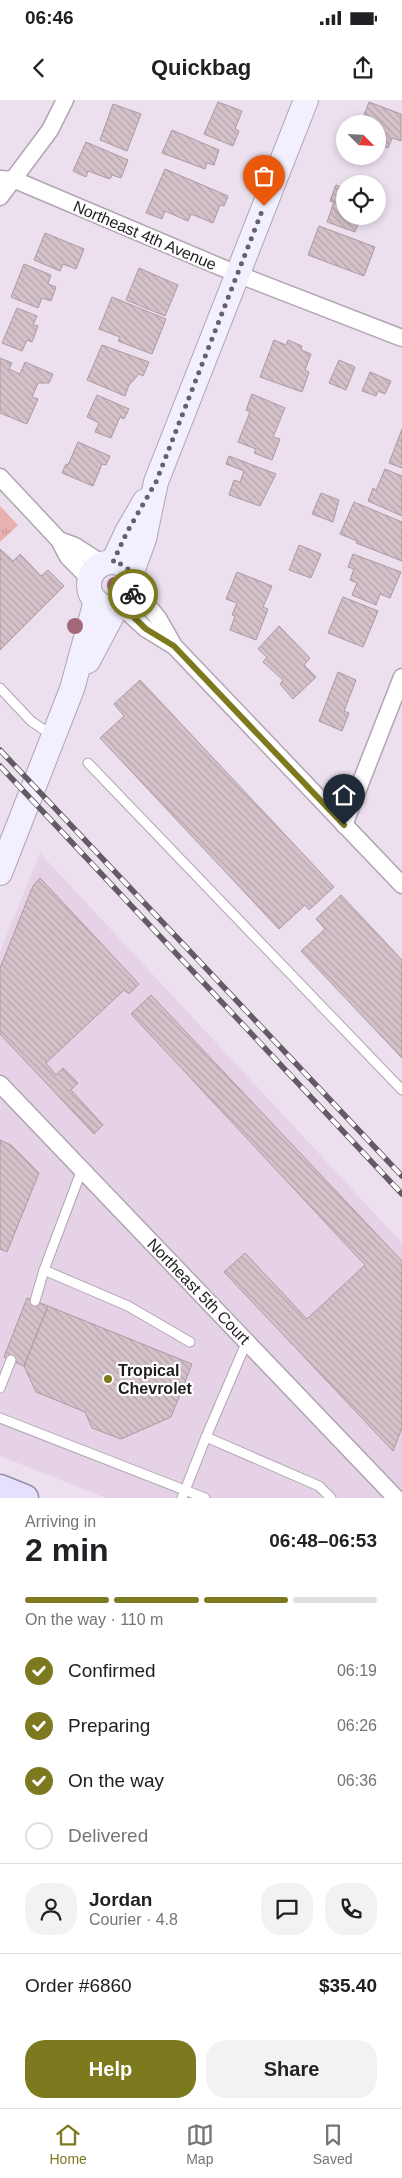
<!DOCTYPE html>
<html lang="en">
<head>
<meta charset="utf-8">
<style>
	body { margin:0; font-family:Arial,sans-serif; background:#f2f2f2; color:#202124; height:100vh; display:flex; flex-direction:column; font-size:19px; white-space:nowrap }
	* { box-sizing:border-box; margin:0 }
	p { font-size:16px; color:#757577 }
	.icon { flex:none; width:28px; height:28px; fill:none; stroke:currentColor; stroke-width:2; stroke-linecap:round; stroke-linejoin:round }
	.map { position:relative; height:1398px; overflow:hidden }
	.panel { display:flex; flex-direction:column; background:#fff; flex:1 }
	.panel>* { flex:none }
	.needle { width:32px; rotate:114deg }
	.fabs { position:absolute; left:336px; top:15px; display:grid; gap:10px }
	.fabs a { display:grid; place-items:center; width:50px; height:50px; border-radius:50%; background:#fff; box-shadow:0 2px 8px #0003; font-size:25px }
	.pin { position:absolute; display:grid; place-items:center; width:42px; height:42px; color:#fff; margin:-51px -21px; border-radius:50% 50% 50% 0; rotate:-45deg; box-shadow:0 0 5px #0007 }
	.pin .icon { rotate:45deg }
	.courier { position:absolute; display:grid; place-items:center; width:50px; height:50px; margin:-25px; border:4px solid #7d791f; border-radius:50%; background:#fff; color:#222; box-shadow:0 1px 6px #0007 }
	.headline em { font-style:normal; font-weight:700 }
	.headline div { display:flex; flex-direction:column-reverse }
	.headline { display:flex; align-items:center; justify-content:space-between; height:85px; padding:0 25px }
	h1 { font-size:32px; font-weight:700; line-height:38px }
	.bar { display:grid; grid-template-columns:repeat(4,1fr); gap:8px 5px; align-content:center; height:60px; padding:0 25px }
	.bar i { height:6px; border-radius:4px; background:#e0e0e0 }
	.bar .on { background:#7d791f }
	.bar p { grid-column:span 4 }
	.line { display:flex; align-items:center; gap:12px; padding:0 25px; border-top:1px solid #e0e0e0 }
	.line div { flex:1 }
	.round { display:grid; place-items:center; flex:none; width:52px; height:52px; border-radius:20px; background:#f2f2f2 }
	ol { padding:0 25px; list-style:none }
	li { display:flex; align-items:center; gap:15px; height:55px }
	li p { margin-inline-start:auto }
	li .icon { padding:5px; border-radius:50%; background:#7d791f; color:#fff; stroke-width:4 }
	li:last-child { color:#757577 }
	li i { width:28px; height:28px; border:2px solid #e0e0e0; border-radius:50% }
	.cta { display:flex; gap:10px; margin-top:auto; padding:10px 25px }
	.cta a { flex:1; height:58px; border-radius:20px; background:#7d791f; color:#fff; font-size:20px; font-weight:700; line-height:58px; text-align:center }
	.cta a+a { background:#f2f2f2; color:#202124 }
	.status { display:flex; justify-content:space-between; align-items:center; height:35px; padding:0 25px; background:#fff; direction:ltr }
	.status svg { height:14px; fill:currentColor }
	header { display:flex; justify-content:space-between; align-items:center; height:65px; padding:0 25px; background:#fff; font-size:22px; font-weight:700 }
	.menu { display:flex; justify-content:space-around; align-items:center; height:70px; border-top:1px solid #e0e0e0; background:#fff; font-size:14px; color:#757577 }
	.menu a { display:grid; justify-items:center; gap:2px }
	.menu .on { color:#7d791f }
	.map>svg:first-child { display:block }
	.built { fill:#e5d2e7 }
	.park { fill:url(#park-tufts) }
	.building { fill:url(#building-back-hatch); stroke:#ac99a1 }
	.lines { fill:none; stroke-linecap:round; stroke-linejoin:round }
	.lane-casing { stroke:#b1a5b3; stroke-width:11 }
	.street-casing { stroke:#b1a5b3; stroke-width:19 }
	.secondary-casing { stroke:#b1a5b3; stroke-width:26 }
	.primary-casing { stroke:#968dae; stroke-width:29 }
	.lane { stroke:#fff; stroke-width:9 }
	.street { stroke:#fff; stroke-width:16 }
	.secondary { stroke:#f2effe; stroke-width:24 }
	.primary { stroke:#e6e0fd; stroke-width:26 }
	.rail-casing { stroke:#635b64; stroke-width:5.5 }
	.rail { stroke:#fff; stroke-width:4; stroke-dasharray:11; stroke-linecap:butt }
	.tree { fill:#a46978 }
	.done { stroke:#676068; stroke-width:5; stroke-dasharray:0 9 }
	.route { stroke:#7d791f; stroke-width:6 }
	.poi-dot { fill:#7d791f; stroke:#fff; stroke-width:2 }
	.labels { text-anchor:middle; stroke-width:4.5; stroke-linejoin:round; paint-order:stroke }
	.street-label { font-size:16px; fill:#201b20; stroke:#fff }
	.poi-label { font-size:16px; font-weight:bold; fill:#201b20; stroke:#fff; text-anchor:start }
</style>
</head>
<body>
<div class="status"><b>06:46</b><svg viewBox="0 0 49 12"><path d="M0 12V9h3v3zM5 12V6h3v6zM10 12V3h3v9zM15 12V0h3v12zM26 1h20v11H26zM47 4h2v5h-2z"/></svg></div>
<header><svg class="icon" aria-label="back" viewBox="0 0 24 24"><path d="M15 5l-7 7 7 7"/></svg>Quickbag<svg class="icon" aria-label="share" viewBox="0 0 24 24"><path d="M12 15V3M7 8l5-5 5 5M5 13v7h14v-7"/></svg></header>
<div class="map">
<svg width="402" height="1398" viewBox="0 0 402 1398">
	<defs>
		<pattern id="park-tufts" width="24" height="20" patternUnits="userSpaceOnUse" patternTransform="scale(1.25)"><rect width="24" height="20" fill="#e8b0ae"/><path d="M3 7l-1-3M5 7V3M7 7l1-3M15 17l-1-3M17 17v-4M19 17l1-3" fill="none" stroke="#c79795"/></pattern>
		<pattern id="building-back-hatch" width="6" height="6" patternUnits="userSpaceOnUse" patternTransform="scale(1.25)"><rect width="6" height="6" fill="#d4c1c9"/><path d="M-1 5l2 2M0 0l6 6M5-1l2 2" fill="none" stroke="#b6a5ac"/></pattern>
	</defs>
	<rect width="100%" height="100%" fill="#ecdfee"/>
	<path class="built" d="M40,753l362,390v255h-296l-106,-42v-504z"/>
	<path class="park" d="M0,406l18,19 -18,17z"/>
	<g class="building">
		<path d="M218,2l24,9 -7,18 4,2 -6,15 -29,-12z"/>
		<path d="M369,2l32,12v27l-9,-3 -4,10 -10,-5v-19h-14l3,-8 -3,-1z"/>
		<path d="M113,4l28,10 -14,37 -27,-11z"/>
		<path d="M172,30l47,20 -5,15 -7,-2 -2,6 -43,-16z"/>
		<path d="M86,42l42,18 -7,18 -9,-3 -2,4 -22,-8 -2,6 -13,-6z"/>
		<path d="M165,69l63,27 -4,10 -4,-1 -7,18 -22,-9 -3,7 -23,-10 -3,8 -16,-6z"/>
		<path d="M336,85l9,4v27h16l-6,16 -28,-10 7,-20 -4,-1z"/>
		<path d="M319,126l56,21 -11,29 -56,-21z"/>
		<path d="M45,133l39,16 -8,20 -13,-5 -3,7 -26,-11z"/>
		<path d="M24,164l27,11 -3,9 8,3 -5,14 -9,-3 -4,10 -27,-11z"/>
		<path d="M139,168l39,17 -13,31 -39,-16z"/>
		<path d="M112,197l54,22 -14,35 -34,-13 2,-4 -21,-8z"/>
		<path d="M17,208l20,8 -4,9 5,1 -6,16 -5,-2 -5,11 -20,-8z"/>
		<path d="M274,240l12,5 2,-5 14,6 -1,4 10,4 -6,16 4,2 -7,20 -42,-15z"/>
		<path d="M102,245l47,17 -6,14 -4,-2 -10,11 -4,11 -38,-16z"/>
		<path d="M0,258l12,5 -3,6 11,5 5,-12 28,12 -4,9h-11l-6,14 6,2 -11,25 -27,-11z"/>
		<path d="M339,260l16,7 -9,23 -17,-7z"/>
		<path d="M370,272l21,9 -6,13 -7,-3 -2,5 -14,-5z"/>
		<path d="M252,294l33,14 -12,29 7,2 -8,21 -18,-7 2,-4 -18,-7 12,-30 -4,-2z"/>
		<path d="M97,295l32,14 -5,10 -4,-2 -9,21 -16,-6 4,-9 -12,-6z"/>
		<path d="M402,329v39l-13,-5z"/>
		<path d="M78,342l32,14 -4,9 -4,-1 -9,22 -31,-13 4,-9 2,1z"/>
		<path d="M229,356l47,18 -16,32 -31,-11 5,-15 6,2 4,-11 -18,-7z"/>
		<path d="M385,369l17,7v40l-34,-15 5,-13 3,2z"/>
		<path d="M321,393l18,7 -6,22 -21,-8z"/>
		<path d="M354,402l48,20v39l-46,-18 1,-2 -17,-7z"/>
		<path d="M299,445l22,9 -10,24 -22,-8z"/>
		<path d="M0,449l13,12 7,-7 21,22 7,-6 16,16 -64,64z"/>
		<path d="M353,454l48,18 -11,26 -10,-4 -4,11 -24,-10 5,-12 -7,-3 4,-11 -6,-2z"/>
		<path d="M237,472l35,14 -9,21 5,2 -12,31 -26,-10 5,-14 -3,-1 5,-12 -11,-4z"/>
		<path d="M343,497l35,14 -15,36 -35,-14z"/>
		<path d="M279,526l31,32 -6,7 12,12 -23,22 -13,-15 3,-4 -20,-18 4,-5 -9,-8z"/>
		<path d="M338,572l18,8 -12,31 5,2 -7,18 -23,-10z"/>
		<path d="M140,580l194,207 -25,23 -4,-5 -26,24 -179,-191 24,-22 -10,-12z"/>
		<path d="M40,778l99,106 -10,10 -5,-4 -78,73 10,12 7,-7 15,15 -7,7 32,35 -9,9 -94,-100v-66l33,-82z"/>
		<path d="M341,795l61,65v98l-101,-107 24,-22 -9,-10z"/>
		<path d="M151,895l251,266v167l-9,23 -169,-179 21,-19 62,66 58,-54 -234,-251z"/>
		<path d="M0,1040l11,5 28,28 -32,79 -7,-3z"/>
		<path d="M27,1198l21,8 -24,60 -20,-9z"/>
		<path d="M48,1206l144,58 -21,53 -50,22 -29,-11 -7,-16 -49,-20 -12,-26z"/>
	</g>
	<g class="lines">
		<defs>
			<g id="lane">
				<path d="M0,588l31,33 22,15"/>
				<path d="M88,663l314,327"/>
				<path d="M82,1069l-38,101 84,36 62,36"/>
				<path d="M35,1201l9,-31"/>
				<path d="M247,1241l-41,96 113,49 12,12"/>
				<path d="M0,1288l11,-28"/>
				<path d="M0,1318l205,80"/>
				<path d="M182,1398l24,-61"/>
			</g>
			<g id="street">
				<path d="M0,79l15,1 222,94 165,64"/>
				<path d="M0,97l50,-67 15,-30"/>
				<path d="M0,377l59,63 9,17 22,22"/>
				<path d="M59,440l16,6 28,18"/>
				<path d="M135,490l23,28 16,28 228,239"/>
				<path d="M121,506l25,23 26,16"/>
				<path d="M344,725l58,-148"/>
				<path d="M0,984l396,414"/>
			</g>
			<g id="secondary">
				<path d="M113,462l14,-30 18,-31"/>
				<circle cx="112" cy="485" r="23"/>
				<path d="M132,472l12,-33 12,-57 150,-382"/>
				<path d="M88,561l28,-53"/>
				<path d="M0,773l72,-184 24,-88"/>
			</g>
			<path id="primary" d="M0,1388l25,10"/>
		</defs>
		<use href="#lane" class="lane-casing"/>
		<use href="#street" class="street-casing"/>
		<use href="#secondary" class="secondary-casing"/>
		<use href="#primary" class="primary-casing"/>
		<use href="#lane" class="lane"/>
		<use href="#street" class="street"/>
		<use href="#secondary" class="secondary"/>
		<use href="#primary" class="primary"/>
		<defs>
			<g id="rail">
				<path d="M0,650l402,426"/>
				<path d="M0,666l402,428"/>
			</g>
		</defs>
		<use href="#rail" class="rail-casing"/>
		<use href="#rail" class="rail"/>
	</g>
	<g class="tree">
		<circle cx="115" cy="485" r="8"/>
		<circle cx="75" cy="526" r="8"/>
	</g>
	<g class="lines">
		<path class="done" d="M133,494c6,-15 -4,-30 -20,-32l14,-30 29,-50 108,-276"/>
		<path class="route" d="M133,494l-11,12 24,23 28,17 170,179"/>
	</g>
	<circle class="poi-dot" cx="108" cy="1279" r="5"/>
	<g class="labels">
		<g class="street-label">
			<text transform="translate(145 135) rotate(23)" y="6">Northeast 4th Avenue</text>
			<text transform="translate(199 1191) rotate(46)" y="6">Northeast 5th Court</text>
		</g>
		<g class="poi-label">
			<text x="118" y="1276">Tropical<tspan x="118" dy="18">Chevrolet</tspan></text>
		</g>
	</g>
</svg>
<div class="fabs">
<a><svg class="needle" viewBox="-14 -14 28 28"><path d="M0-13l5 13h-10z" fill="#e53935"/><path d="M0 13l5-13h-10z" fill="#757577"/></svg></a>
<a><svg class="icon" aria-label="locate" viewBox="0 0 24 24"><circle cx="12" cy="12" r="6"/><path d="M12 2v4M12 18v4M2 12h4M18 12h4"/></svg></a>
</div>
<div class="pin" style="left:264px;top:106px;background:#ea580c"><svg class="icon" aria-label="bag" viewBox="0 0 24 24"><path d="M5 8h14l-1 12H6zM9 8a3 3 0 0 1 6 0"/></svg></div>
<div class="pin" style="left:344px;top:725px;background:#1f2937"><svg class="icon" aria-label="home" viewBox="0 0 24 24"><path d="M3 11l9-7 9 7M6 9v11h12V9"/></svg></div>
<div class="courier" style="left:133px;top:494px"><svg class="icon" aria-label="bike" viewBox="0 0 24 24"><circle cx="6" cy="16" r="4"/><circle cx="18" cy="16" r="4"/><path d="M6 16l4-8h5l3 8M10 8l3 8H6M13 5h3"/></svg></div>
</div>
<section class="panel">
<div class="headline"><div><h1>2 min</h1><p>Arriving in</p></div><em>06:48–06:53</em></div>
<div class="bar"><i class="on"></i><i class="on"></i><i class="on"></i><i></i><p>On the way · 110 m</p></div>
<ol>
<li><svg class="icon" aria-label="check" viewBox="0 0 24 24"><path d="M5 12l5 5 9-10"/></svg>Confirmed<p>06:19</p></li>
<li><svg class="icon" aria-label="check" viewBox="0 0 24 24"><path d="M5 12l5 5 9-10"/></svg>Preparing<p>06:26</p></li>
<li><svg class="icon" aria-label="check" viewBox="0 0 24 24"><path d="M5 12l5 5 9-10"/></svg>On the way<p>06:36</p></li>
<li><i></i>Delivered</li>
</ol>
<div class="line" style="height:90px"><a class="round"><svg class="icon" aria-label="person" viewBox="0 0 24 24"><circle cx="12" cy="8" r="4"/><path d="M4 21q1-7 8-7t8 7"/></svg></a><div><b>Jordan</b><p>Courier · 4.8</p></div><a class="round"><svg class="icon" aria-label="chat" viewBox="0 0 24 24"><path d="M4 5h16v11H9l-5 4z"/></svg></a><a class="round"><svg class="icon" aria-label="phone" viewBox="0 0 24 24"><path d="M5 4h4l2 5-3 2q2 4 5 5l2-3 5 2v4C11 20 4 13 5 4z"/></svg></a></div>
<div class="line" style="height:65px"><div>Order #6860</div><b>$35.40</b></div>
<div class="cta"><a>Help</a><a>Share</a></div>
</section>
<nav class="menu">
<a class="on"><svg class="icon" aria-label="home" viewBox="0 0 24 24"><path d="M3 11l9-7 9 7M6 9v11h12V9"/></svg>Home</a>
<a><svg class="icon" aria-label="map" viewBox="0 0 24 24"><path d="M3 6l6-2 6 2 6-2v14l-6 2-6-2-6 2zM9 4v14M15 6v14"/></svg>Map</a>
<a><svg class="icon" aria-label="saved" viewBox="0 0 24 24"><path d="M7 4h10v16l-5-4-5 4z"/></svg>Saved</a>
</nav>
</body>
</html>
